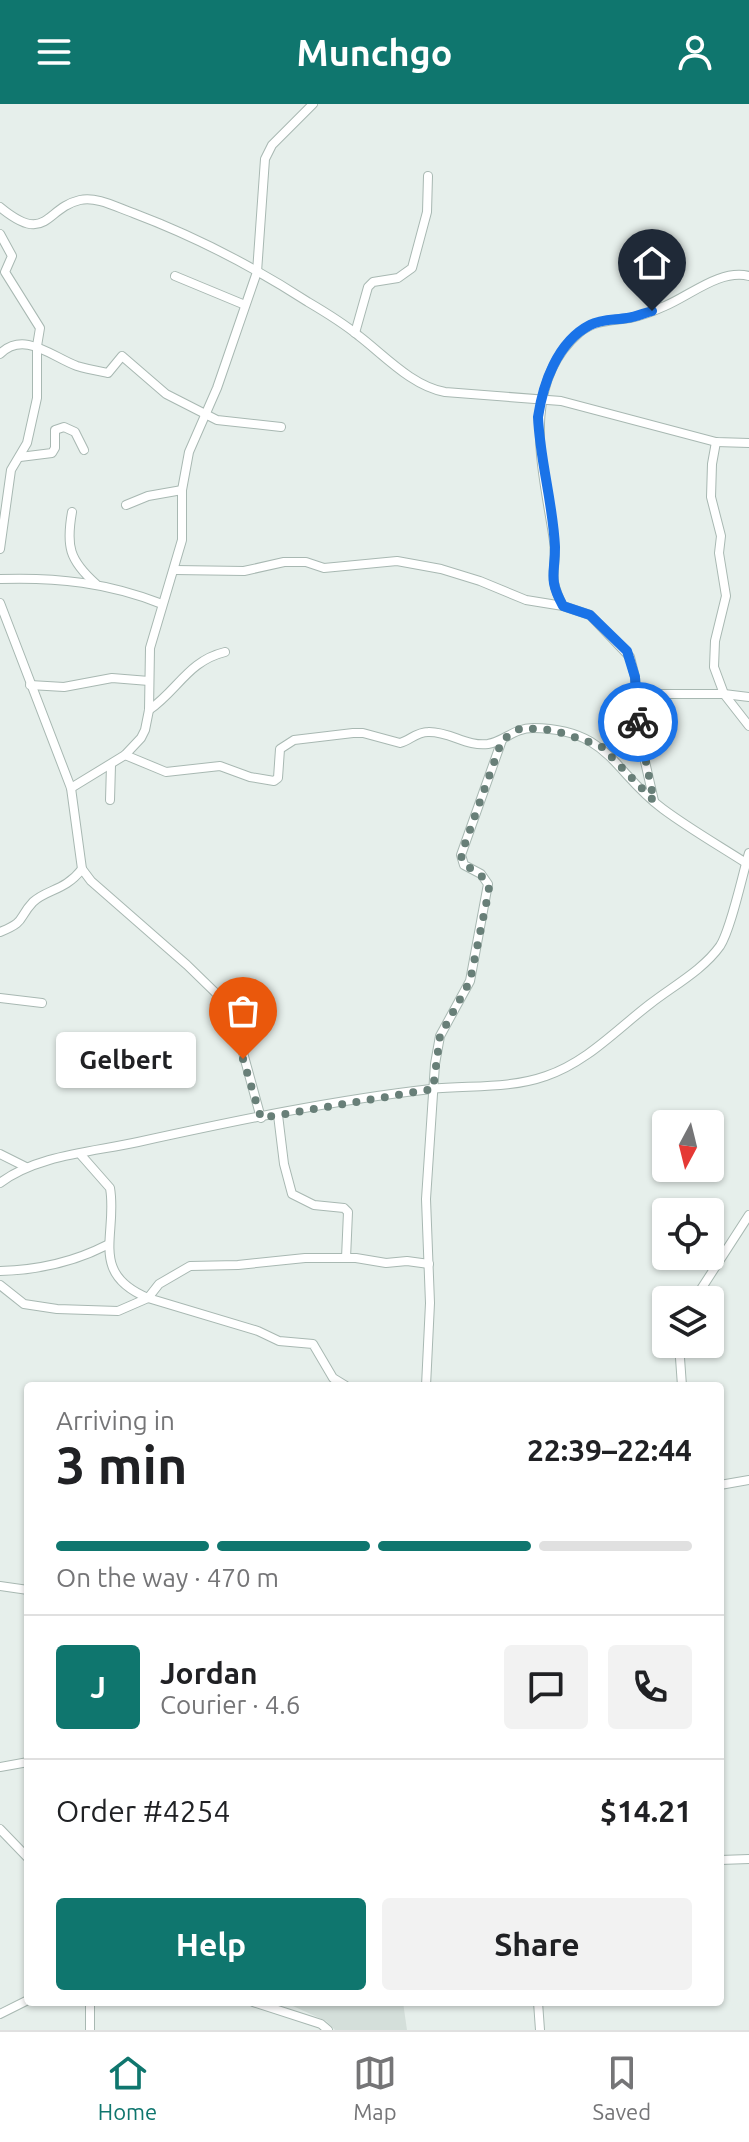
<!DOCTYPE html>
<html lang="en">
<head>
<meta charset="utf-8">
<style>
	body { margin:0; font-family:Ubuntu,sans-serif; background:#f2f2f2; color:#202124; height:100vh; display:flex; flex-direction:column; font-size:30px; white-space:nowrap }
	* { box-sizing:border-box; margin:0 }
	p { font-size:26px; color:#757577 }
	.icon { flex:none; width:44px; height:44px; fill:none; stroke:currentColor; stroke-width:2; stroke-linecap:round; stroke-linejoin:round }
	.map { position:relative; flex:1; overflow:hidden }
	.details { position:absolute; left:24px; top:1278px; width:700px; height:624px; display:flex; flex-direction:column; background:#fff; border-radius:8px; box-shadow:0 2px 6px #0004 }
	.details>* { flex:none }
	.needle { width:52px; rotate:187deg }
	.buttons { position:absolute; left:652px; top:1006px; display:grid; gap:16px }
	.buttons a { display:grid; place-items:center; width:72px; height:72px; border-radius:8px; background:#fff; box-shadow:0 2px 6px #0004; font-size:40px }
	.pin { position:absolute; display:grid; place-items:center; width:68px; height:68px; color:#fff; margin:-82px -34px; border-radius:50% 50% 50% 0; rotate:-45deg; box-shadow:0 0 8px #0007 }
	.pin .icon { rotate:45deg }
	.courier { position:absolute; display:grid; place-items:center; width:80px; height:80px; margin:-40px; border:6px solid #1a73e8; border-radius:50%; background:#fff; color:#222; box-shadow:0 2px 10px #0007 }
	.bubble { position:absolute; height:56px; border-radius:8px; background:#fff; box-shadow:0 2px 6px #0004; font-size:26px; font-weight:700; line-height:56px; text-align:center }
	.head em { font-style:normal; font-weight:700 }
	.head div { display:flex; flex-direction:column-reverse }
	.head { display:flex; align-items:center; justify-content:space-between; height:136px; padding:0 32px }
	h1 { font-size:52px; font-weight:700; line-height:60px }
	.bar { display:grid; grid-template-columns:repeat(4,1fr); gap:12px 8px; align-content:center; height:96px; padding:0 32px }
	.bar i { height:10px; border-radius:6px; background:#e0e0e0 }
	.bar .on { background:#0f766e }
	.bar p { grid-column:span 4 }
	.line { display:flex; align-items:center; gap:20px; padding:0 32px; border-top:2px solid #e0e0e0 }
	.line div { flex:1 }
	.round { display:grid; place-items:center; flex:none; width:84px; height:84px; border-radius:8px; background:#f2f2f2 }
	.action { display:flex; gap:16px; margin-top:auto; padding:16px 32px }
	.action a { flex:1; height:92px; border-radius:8px; background:#0f766e; color:#fff; font-size:32px; font-weight:700; line-height:92px; text-align:center }
	.action a+a { background:#f2f2f2; color:#202124 }
	header { display:flex; justify-content:space-between; align-items:center; height:104px; padding:0 32px; background:#0f766e; color:#fff; font-size:36px; font-weight:700 }
	.dock { display:flex; justify-content:space-around; align-items:center; height:112px; border-top:2px solid #e0e0e0; background:#fff; font-size:22px; color:#757577 }
	.dock a { display:grid; justify-items:center; gap:4px }
	.dock .on { color:#0f766e }
	.map>svg:first-child { display:block }
	.built { fill:#d4dfda }
	.lines { fill:none; stroke-linecap:round; stroke-linejoin:round }
	.minor-casing { stroke:#a8b8b2; stroke-width:10 }
	.minor { stroke:#fff; stroke-width:8 }
	.done { stroke:#687f78; stroke-width:8; stroke-dasharray:0 14.4 }
	.route { stroke:#1a73e8; stroke-width:10 }
</style>
</head>
<body>
<header><svg class="icon" aria-label="menu" viewBox="0 0 24 24"><path d="M4 6h16M4 12h16M4 18h16"/></svg>Munchgo<svg class="icon" aria-label="person" viewBox="0 0 24 24"><circle cx="12" cy="8" r="4"/><path d="M4 21q1-7 8-7t8 7"/></svg></header>
<div class="map">
<svg width="749" height="1926" viewBox="0 0 749 1926">
	<rect width="100%" height="100%" fill="#e6efeb"/>
	<path class="built" d="M284,1898h119l4,28h-72l-9,-9z"/>
	<g class="lines">
		<defs>
			<g id="minor">
				<path d="M0,103c47,39 45,1 80,-7 17,-4 38,8 53,13 61,23 121,54 175,89 17,10 35,21 51,34 26,20 53,50 86,56l116,9 155,41 33,1"/>
				<path d="M0,130l12,22 -7,16 35,56 -3,18v52l-10,45 -16,27 -11,79"/>
				<path d="M175,172l70,29"/>
				<path d="M355,229l13,-46 5,-5 25,-4 14,-10 15,-56 1,-36"/>
				<path d="M0,250c24,-24 52,3 77,12 10,3 21,5 31,7l14,-17 44,38 51,26 64,7"/>
				<path d="M716,338l-4,22 -1,33 10,39 -2,17 7,43 -11,45 -1,26 10,27 25,32"/>
				<path d="M20,353l32,-4 3,-5v-18l9,-3 11,5 9,18"/>
				<path d="M126,401l22,-9 34,-6"/>
				<path d="M72,408c-6,34 -3,48 24,72"/>
				<path d="M175,466l69,1 40,-9h22l18,6 73,-7 44,8 39,12 46,19 37,6"/>
				<path d="M0,475c57,-2 109,4 162,25"/>
				<path d="M0,499l71,185 11,81 9,12 96,84 37,36 10,19 27,98"/>
				<path d="M30,581l34,2 48,-9 37,3"/>
				<path d="M635,590h89l25,3"/>
				<path d="M149,606c29,-20 39,-49 76,-58"/>
				<path d="M125,651l41,17 54,-6 30,11 24,4 4,-3 2,-29 14,-9 59,-7h10l37,10c10,-3 17,-11 28,-11 21,-1 39,15 60,12 17,-3 26,-16 45,-16 77,1 80,44 130,81 27,20 55,36 83,54"/>
				<path d="M71,684l54,-33 16,-17 4,-8 4,-20 1,-62 32,-108v-50l7,-38 28,-64 40,-116 8,-113 7,-14 41,-41"/>
				<path d="M110,696l1,-35"/>
				<path d="M654,697l-16,-70 -3,-54 -5,-20 -40,-42 -27,-9c-17,-32 -5,-35 -9,-65 -10,-68 -36,-155 25,-208 15,-13 32,-12 51,-15 11,-2 24,-7 35,-12 26,-11 55,-37 84,-30"/>
				<path d="M0,828c27,-11 17,-13 33,-30 14,-13 32,-11 49,-33"/>
				<path d="M0,894l42,5"/>
				<path d="M278,1011l6,49 8,30 22,11 30,3 4,4 -2,46"/>
				<path d="M0,1050l26,13"/>
				<path d="M81,1051l29,33c8,46 -22,85 38,110l110,33 21,10 34,3 20,34 13,8"/>
				<path d="M0,1079c37,-28 93,-31 138,-41 96,-21 196,-42 293,-53 39,-4 78,0 115,-13 41,-14 70,-46 104,-72 23,-18 53,-34 70,-58 11,-17 22,-70 29,-93"/>
				<path d="M0,1167c37,-1 74,-9 107,-26"/>
				<path d="M0,1181l24,19 33,5 61,2 30,-13 11,-14 31,-18 48,-1 67,-7h51l30,5 21,-2 22,3"/>
				<path d="M694,1196l55,-85"/>
				<path d="M679,1240l3,42"/>
				<path d="M426,1282l4,-83 -4,-104 9,-135 5,-28 30,-55 18,-97 -7,-10 -17,-9 -3,-10 41,-115"/>
				<path d="M720,1381l29,-5"/>
				<path d="M0,1482l28,4"/>
				<path d="M0,1663l28,-5"/>
				<path d="M0,1725l28,29"/>
				<path d="M720,1756l29,-1"/>
				<path d="M90,1898v28"/>
				<path d="M253,1898l68,22 7,6"/>
				<path d="M538,1898l2,28"/>
				<path d="M0,1910l28,-14"/>
			</g>
		</defs>
		<use href="#minor" class="minor-casing"/>
		<use href="#minor" class="minor"/>
	</g>
	<g class="lines">
		<path class="done" d="M243,955l18,59 172,-29 7,-53 30,-55 19,-91c-2,-19 -25,-18 -28,-35l41,-115 19,-12 32,2 48,16 53,55 -16,-79"/>
		<path class="route" d="M638,618l-3,-45 -8,-26 -37,-36 -27,-9c-15,-28 -8,-31 -8,-59 -2,-44 -15,-86 -17,-130 5,-33 19,-75 52,-92 11,-6 25,-5 37,-7 9,-1 17,-5 25,-7"/>
	</g>
</svg>
<div class="buttons">
<a><svg class="needle" viewBox="-14 -14 28 28"><path d="M0-13l5 13h-10z" fill="#e53935"/><path d="M0 13l5-13h-10z" fill="#757577"/></svg></a>
<a><svg class="icon" aria-label="locate" viewBox="0 0 24 24"><circle cx="12" cy="12" r="6"/><path d="M12 2v4M12 18v4M2 12h4M18 12h4"/></svg></a>
<a><svg class="icon" aria-label="layers" viewBox="0 0 24 24"><path d="M12 4l9 5-9 5-9-5zM3 14l9 5 9-5"/></svg></a>
</div>
<div class="pin" style="left:243px;top:955px;background:#ea580c"><svg class="icon" aria-label="bag" viewBox="0 0 24 24"><path d="M5 8h14l-1 12H6zM9 8a3 3 0 0 1 6 0"/></svg></div>
<div class="pin" style="left:652px;top:207px;background:#1f2937"><svg class="icon" aria-label="home" viewBox="0 0 24 24"><path d="M3 11l9-7 9 7M6 9v11h12V9"/></svg></div>
<div class="courier" style="left:638px;top:618px"><svg class="icon" aria-label="bike" viewBox="0 0 24 24"><circle cx="6" cy="16" r="4"/><circle cx="18" cy="16" r="4"/><path d="M6 16l4-8h5l3 8M10 8l3 8H6M13 5h3"/></svg></div>
<div class="bubble" style="left:56px;top:928px;width:140px">Gelbert</div>
<section class="details">
<div class="head"><div><h1>3 min</h1><p>Arriving in</p></div><em>22:39–22:44</em></div>
<div class="bar"><i class="on"></i><i class="on"></i><i class="on"></i><i></i><p>On the way · 470 m</p></div>
<div class="line" style="height:144px"><b class="round" style="background:#0f766e;color:#fff">J</b><div><b>Jordan</b><p>Courier · 4.6</p></div><a class="round"><svg class="icon" aria-label="chat" viewBox="0 0 24 24"><path d="M4 5h16v11H9l-5 4z"/></svg></a><a class="round"><svg class="icon" aria-label="phone" viewBox="0 0 24 24"><path d="M5 4h4l2 5-3 2q2 4 5 5l2-3 5 2v4C11 20 4 13 5 4z"/></svg></a></div>
<div class="line" style="height:104px"><div>Order #4254</div><b>$14.21</b></div>
<div class="action"><a>Help</a><a>Share</a></div>
</section>
</div>
<nav class="dock">
<a class="on"><svg class="icon" aria-label="home" viewBox="0 0 24 24"><path d="M3 11l9-7 9 7M6 9v11h12V9"/></svg>Home</a>
<a><svg class="icon" aria-label="map" viewBox="0 0 24 24"><path d="M3 6l6-2 6 2 6-2v14l-6 2-6-2-6 2zM9 4v14M15 6v14"/></svg>Map</a>
<a><svg class="icon" aria-label="saved" viewBox="0 0 24 24"><path d="M7 4h10v16l-5-4-5 4z"/></svg>Saved</a>
</nav>
</body>
</html>
